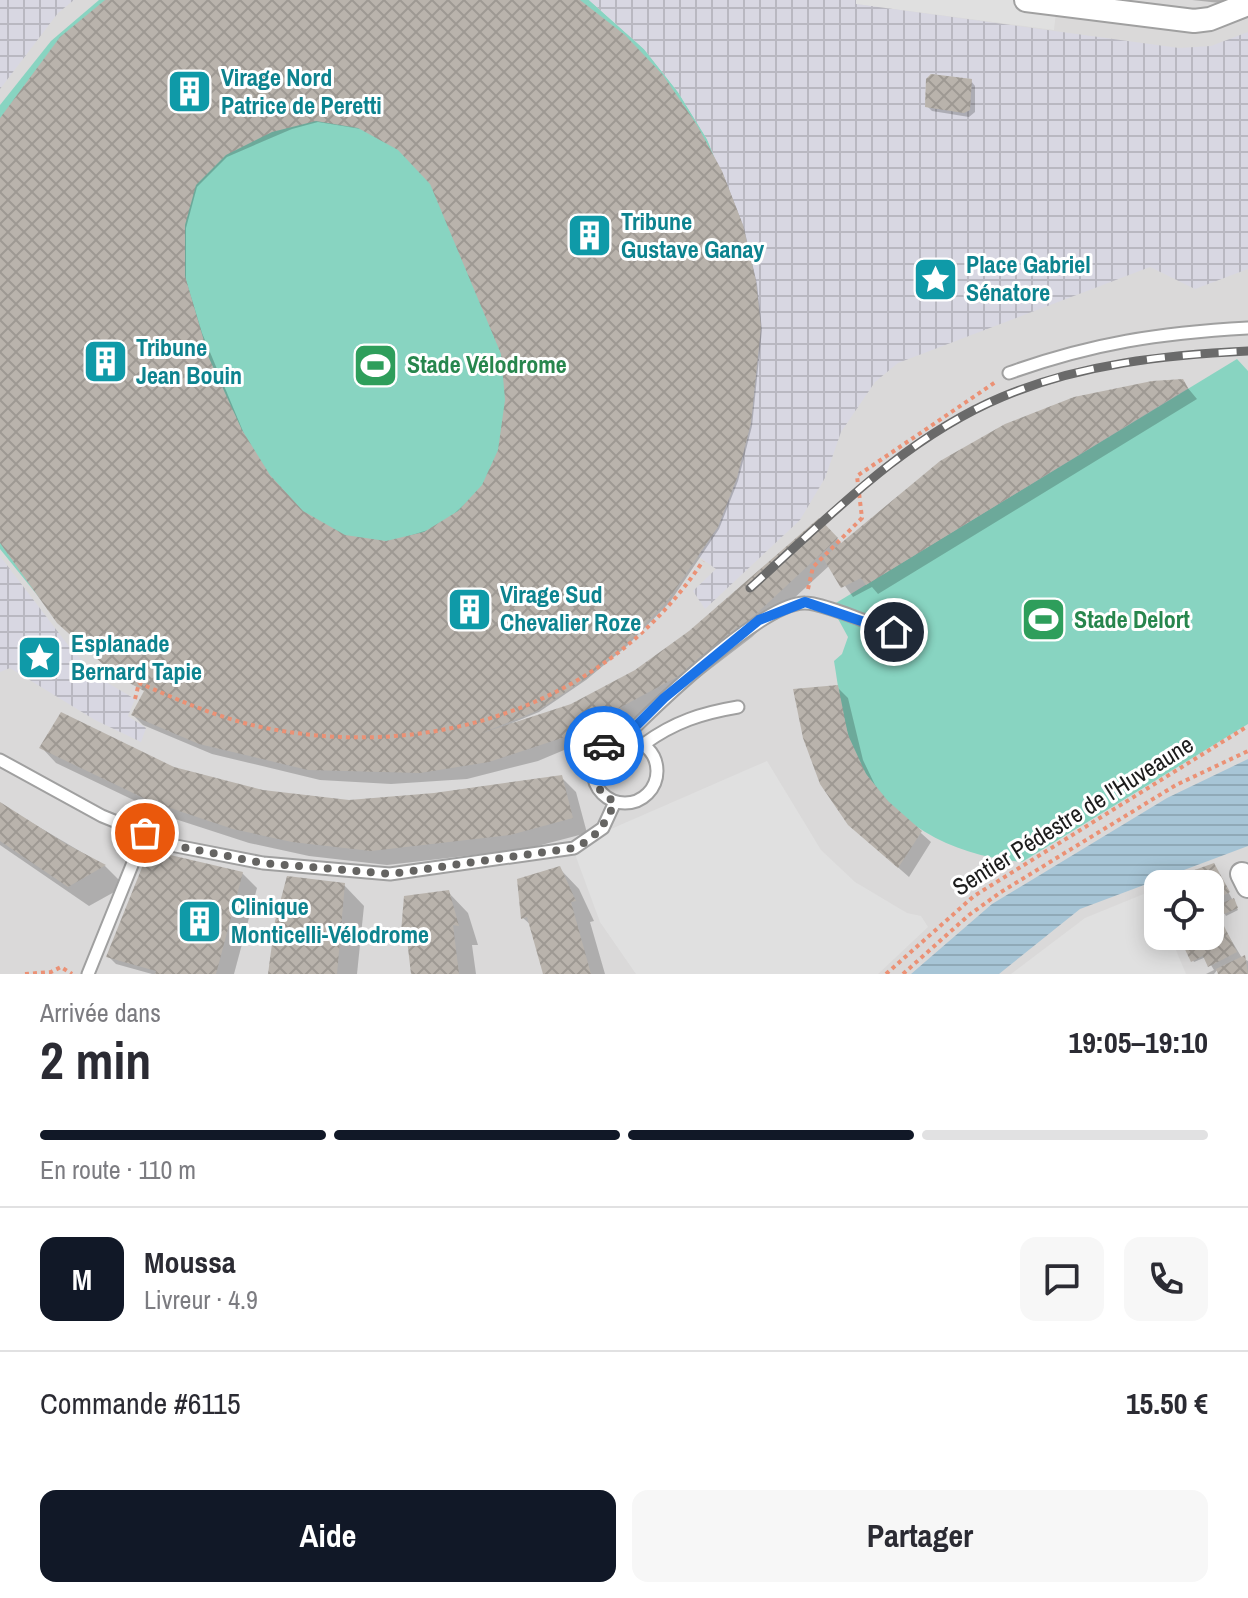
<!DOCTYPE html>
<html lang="fr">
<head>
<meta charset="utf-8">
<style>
	body { margin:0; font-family:"Archivo Narrow",sans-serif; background:#f7f7f7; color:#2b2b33; height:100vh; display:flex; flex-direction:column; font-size:30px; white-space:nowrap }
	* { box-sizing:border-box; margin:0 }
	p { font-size:26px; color:#7c7c81 }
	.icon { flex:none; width:44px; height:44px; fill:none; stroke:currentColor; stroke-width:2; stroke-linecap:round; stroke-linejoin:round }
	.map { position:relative; height:974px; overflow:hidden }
	.details { display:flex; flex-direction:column; background:#fff; flex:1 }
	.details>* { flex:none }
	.buttons { position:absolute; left:1144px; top:870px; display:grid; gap:16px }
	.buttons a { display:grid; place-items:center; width:80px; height:80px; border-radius:16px; background:#fff; box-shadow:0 4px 20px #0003; font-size:40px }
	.pin { position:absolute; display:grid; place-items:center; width:68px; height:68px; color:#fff; margin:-34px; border:4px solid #fff; border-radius:50%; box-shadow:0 2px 8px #0007 }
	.courier { position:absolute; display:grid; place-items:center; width:80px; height:80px; margin:-40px; border:6px solid #1a73e8; border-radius:50%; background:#fff; color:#222; box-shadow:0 2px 10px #0007 }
	.overview em { font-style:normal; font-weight:800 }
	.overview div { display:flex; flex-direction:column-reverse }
	.overview { display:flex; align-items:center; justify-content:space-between; height:136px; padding:0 40px }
	h1 { font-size:52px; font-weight:800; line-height:60px }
	.bar { display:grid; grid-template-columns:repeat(4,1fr); gap:12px 8px; align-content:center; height:96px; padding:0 40px }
	.bar i { height:10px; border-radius:6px; background:#e1e1e2 }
	.bar .selected { background:#111827 }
	.bar p { grid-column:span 4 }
	.line { display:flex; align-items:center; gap:20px; padding:0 40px; border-top:2px solid #e1e1e2 }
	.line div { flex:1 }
	.round { display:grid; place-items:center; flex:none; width:84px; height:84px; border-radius:16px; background:#f7f7f7 }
	.primary-button { display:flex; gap:16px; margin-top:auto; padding:16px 40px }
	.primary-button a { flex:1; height:92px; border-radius:16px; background:#111827; color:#fff; font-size:32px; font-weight:800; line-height:92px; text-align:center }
	.primary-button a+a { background:#f7f7f7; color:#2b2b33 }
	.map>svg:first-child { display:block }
	.residential { fill:#dad9d9; fill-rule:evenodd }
	.pitch { fill:#88d4c1 }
	.parking { fill:#e0e0e0 }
	.plaza { fill:url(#plaza-grid); fill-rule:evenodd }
	.water { fill:url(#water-rules) }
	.shadow { fill:#0003; fill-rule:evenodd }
	.building { fill:url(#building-cross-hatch); fill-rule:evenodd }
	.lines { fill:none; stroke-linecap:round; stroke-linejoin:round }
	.lane-casing { stroke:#a0a0a0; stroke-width:15 }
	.street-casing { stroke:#a0a0a0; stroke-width:26 }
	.path { stroke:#eb9175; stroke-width:4; stroke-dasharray:4 4; stroke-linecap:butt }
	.lane { stroke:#fff; stroke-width:11 }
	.street { stroke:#fff; stroke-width:22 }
	.rail-casing { stroke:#6a6a6a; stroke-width:9 }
	.rail { stroke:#fff; stroke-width:6; stroke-dasharray:18; stroke-linecap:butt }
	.done { stroke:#656462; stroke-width:8; stroke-dasharray:0 14.4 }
	.route { stroke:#1a73e8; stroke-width:10 }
	.labels { text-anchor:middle; stroke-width:6; stroke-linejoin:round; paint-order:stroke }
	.culture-label { font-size:24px; font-weight:bold; fill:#0d838f; stroke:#fff; text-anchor:start }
	.leisure-label { font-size:24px; font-weight:bold; fill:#27864d; stroke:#fff; text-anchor:start }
	.street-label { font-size:24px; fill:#1c1c1c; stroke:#fff }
</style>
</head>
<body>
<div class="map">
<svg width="1248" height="974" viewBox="0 0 1248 974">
	<defs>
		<pattern id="plaza-grid" width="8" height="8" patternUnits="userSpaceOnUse" patternTransform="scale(2)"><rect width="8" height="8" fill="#d8d7e2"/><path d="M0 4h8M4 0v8" fill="none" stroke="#b9b8c1"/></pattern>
		<pattern id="water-rules" width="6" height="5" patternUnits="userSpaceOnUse" patternTransform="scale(2)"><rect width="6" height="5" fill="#a7c5d6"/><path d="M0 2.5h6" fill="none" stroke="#8fa9b7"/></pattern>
		<pattern id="building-cross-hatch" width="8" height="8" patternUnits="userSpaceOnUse" patternTransform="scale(2)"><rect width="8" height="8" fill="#b9b3ac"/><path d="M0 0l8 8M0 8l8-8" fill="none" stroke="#9e9993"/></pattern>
	</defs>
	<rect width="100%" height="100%" fill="#eceae3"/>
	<path class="residential" d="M0,0h1248v974h-1248zM1158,884h52v52h-52z"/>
	<g class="pitch">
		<path d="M99,0h490l55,49 34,43 29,47 31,76 -17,269 -670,128 -51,-63v-444l51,-64z"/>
		<path d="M1237,359l11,12v353l-226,138c-79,-7 -149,-48 -174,-128 -7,-24 -10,-49 -14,-73l8,-7 6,-17 -17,-31z"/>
	</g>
	<g class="parking">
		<path d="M856,0h170l31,4 -3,26 -199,-26z"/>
		<path d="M767,761l54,89 34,32 52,31 14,3 7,11 -50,47h-242l-36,-52 -28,-76z"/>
		<path d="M1151,891l7,15v30h12l16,38h-175l74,-56z"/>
	</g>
	<g class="plaza">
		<path d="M0,0h74l-16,13 -58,76z"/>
		<path d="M589,0h267v4l323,44 32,-2 37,-14v237l-53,20 -45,-22 -252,96 -23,19 -34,50 -16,46 -25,42 -95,89 -12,-18 23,-22 -29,-21 51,-333 -31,-76 -29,-47 -34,-43zM931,74l40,5 -1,31 -6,3 -39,-6 1,-28z"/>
		<path d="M0,556l71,93 30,30 34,20 -7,17 18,12 -5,14 -46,-22 -85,-52 -10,4z"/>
	</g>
	<path class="water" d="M1248,759v87l-168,63 -81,65h-88l81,-70 175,-106z"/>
	<g class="shadow">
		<path d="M108,0h466l149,174 21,54 13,56 5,46 -10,96 -14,55 -19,48 -49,73 -43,44 -41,34 -47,32 -27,11 1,3 80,-29 54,-33 79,-61 93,-83 24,25 339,-164 15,18 -319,195 -6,-7 -19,10 -23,-32 -78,72 -65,50 -73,42 -76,32 -71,18 -76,5 -71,-4 -108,-26 -69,-29 -10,-10 13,-24 -146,-151v-417zM318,122l43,7 41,22 32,34 70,163 3,52 -7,51 -16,35 -43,40 -55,17 -42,-6 -42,-24 -30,-33 -22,-32 -48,-115 -16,-53v-52l11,-41 30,-30 65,-28z"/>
		<path d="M1192,0h35l-7,3z"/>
		<path d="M971,81l4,5v26l-6,5 -37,-6 -5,-5z"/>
		<path d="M837,687l11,11 15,62 13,27 18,22 37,33 -22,35 -48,-42z"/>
		<path d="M42,748l131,21 89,23 87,10 85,-7 127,-18 15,15 11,41 -61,16 -139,16 -78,-9 -60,-13 -80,-26 -113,-54z"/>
		<path d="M0,804l105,62 20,20 -36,20 -89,-61z"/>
		<path d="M559,868l20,21 15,32 -4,1 15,52h-60l-13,-48 -9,-8z"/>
		<path d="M1216,869l22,41 -12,6 -6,-11 -10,1v-22h-13z"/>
		<path d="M242,873l15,15 -23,86h-82l-36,-10 -8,-8z"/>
		<path d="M344,885l20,21 -7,68h-86z"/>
		<path d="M448,892l20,21 10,32h-6l4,29h-62l-5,-37 -6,-6z"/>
		<path d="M1224,928l18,30 6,3v13h-27l-3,-5 -4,5h-8l8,-4 -8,-13 -12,5 -11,-20 11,-5 3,6z"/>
	</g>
	<g class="building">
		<path d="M105,0h475l45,35 38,40 34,50 25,46 21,54 13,56 5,46 -10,96 -14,55 -19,49 -50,73 -42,44 -41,35 -48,32 -55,22 89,-29 64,-34 54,-39 130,-113 19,20 -96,89 -65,50 -112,60 -76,25 -69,11 -112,-3 -109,-26 -68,-29 13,-24 -29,-16 -58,-52 -57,-80v-425l60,-81zM316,121l42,7 40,22 32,34 71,170 4,46 -7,50 -16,35 -24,26 -34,21 -38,9 -41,-6 -42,-24 -33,-36 -28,-45 -33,-72 -24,-82v-51l11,-40 30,-30 46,-23z"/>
		<path d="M931,74l41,5 -2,31 -6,3 -39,-6 1,-28z"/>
		<path d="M1183,379l5,9 -322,197 -5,-7 -20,10 -18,-30 117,-97 65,-37 69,-27 78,-16z"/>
		<path d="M838,685l10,50 18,39 22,27 34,30 -24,37 -50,-43 -28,-41 -17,-46 -10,-49z"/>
		<path d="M61,712l113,55 89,23 86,10 85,-7 128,-18 11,43 -63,17 -139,16 -79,-9 -59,-13 -81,-27 -113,-54z"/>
		<path d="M0,802l66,42 40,21 -38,22 -68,-46z"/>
		<path d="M149,850l94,22 -27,102h-61l1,-3 -50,-14z"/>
		<path d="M1214,863l16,29 -20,11v-19h-15l-6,-12z"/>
		<path d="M560,866l16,35 -5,1 20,72h-48l-16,-57 -6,2 -4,-40z"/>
		<path d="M287,876l58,7 -8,91h-69l7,-53z"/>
		<path d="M1175,877l2,6 -19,1z"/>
		<path d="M449,890l10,36 -6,-1 6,49h-48l-5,-43 -5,1 3,-36z"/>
		<path d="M1234,898l4,10 -16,7 -4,-10z"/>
		<path d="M1224,926l13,26 -29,15 -5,-11 -12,6 -10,-21 11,-5 5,5z"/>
		<path d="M1245,955l3,19h-30l-2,-5z"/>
	</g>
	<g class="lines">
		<defs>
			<g id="lane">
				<path d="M1009,373c84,-30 150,-40 239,-45"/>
				<path d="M624,738c32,-32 139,-136 181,-135 18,0 69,22 89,29"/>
				<circle cx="625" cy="771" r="32"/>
				<path d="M644,744c30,-22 58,-31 94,-37"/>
				<path d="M0,760l102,56 74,30 87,17 127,11 184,-26 29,-20 12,-26"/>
				<path d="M88,974l57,-141"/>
			</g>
			<g id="street">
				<path d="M1026,0l168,21 16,-2 38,-15"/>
				<path d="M1242,874l6,12"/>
			</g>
		</defs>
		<use href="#lane" class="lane-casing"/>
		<use href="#street" class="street-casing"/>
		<g class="path">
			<path d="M808,589l5,-22 49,-49 -5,-42 140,-95"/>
			<path d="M135,699l4,-16c42,18 86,38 132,46 164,31 337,-24 432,-168"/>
			<path d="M25,974l26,-2 10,-5 11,7"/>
			<path d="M886,974l88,-78 274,-170"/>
			<path d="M903,974l66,-59 32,-23 175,-107 72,-34"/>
		</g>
		<use href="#lane" class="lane"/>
		<use href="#street" class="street"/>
		<defs>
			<path id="rail" d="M750,588c78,-70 154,-150 252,-191 78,-33 163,-42 246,-46"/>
		</defs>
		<use href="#rail" class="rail-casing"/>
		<use href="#rail" class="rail"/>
	</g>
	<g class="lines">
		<path class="done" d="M145,833l31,13 87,17 127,11 184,-26c23,-10 31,-24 41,-46 -24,-13 -28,-36 -11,-56"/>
		<path class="route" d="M604,746l20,-8 40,-40 95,-78 46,-18 89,30"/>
	</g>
	<defs>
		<symbol id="building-square" viewBox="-11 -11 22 22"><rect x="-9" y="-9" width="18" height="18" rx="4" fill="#0f9aa8" stroke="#fff"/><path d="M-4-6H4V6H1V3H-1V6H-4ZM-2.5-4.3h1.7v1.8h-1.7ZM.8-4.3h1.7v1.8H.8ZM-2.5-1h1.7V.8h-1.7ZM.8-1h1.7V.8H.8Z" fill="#fff"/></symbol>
		<symbol id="sight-square" viewBox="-11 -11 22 22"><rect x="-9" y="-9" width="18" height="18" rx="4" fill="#0f9aa8" stroke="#fff"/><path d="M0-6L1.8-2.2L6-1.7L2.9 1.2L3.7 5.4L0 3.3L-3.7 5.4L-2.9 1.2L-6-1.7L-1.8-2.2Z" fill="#fff"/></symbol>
		<symbol id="stadium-square" viewBox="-11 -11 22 22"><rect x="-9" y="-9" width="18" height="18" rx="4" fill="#2e9e5b" stroke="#fff"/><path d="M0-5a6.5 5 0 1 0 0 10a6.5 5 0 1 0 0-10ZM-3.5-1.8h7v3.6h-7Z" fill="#fff"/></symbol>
	</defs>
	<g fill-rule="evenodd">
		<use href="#building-square" x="164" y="66" width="51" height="51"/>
		<use href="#building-square" x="564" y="210" width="51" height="51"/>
		<use href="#sight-square" x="910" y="254" width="51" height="51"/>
		<use href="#building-square" x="80" y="336" width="51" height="51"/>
		<use href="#stadium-square" x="350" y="340" width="51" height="51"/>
		<use href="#building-square" x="444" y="584" width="51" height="51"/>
		<use href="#stadium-square" x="1018" y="594" width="51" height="51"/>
		<use href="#sight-square" x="14" y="632" width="51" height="51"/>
		<use href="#building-square" x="174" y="896" width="51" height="51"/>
	</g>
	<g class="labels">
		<g class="culture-label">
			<text x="221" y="86">Virage Nord<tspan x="221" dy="28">Patrice de Peretti</tspan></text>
			<text x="621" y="230">Tribune<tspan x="621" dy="28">Gustave Ganay</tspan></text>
			<text x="966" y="273">Place Gabriel<tspan x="966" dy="28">Sénatore</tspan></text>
			<text x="136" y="356">Tribune<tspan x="136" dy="28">Jean Bouin</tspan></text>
			<text x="500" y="603">Virage Sud<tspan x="500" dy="28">Chevalier Roze</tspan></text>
			<text x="71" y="652">Esplanade<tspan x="71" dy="28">Bernard Tapie</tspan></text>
			<text x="231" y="915">Clinique<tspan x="231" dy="28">Monticelli-Vélodrome</tspan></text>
		</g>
		<g class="leisure-label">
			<text x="407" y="373">Stade Vélodrome</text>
			<text x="1074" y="628">Stade Delort</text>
		</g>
		<g class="street-label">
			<text transform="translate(1073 816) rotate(-32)" y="8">Sentier Pédestre de l'Huveaune</text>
		</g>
	</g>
</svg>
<div class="buttons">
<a><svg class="icon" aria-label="locate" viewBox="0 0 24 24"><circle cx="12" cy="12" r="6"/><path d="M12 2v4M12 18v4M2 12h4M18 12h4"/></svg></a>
</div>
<div class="pin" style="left:145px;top:833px;background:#ea580c"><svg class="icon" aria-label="bag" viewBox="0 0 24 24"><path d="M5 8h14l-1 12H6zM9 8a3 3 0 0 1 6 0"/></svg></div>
<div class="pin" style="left:894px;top:632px;background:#1f2937"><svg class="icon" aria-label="home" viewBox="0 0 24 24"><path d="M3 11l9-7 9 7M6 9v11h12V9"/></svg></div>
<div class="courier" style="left:604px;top:746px"><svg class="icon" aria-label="car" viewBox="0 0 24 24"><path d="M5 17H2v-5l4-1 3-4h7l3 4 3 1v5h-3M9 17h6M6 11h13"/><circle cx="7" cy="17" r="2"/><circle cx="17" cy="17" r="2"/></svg></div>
</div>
<section class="details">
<div class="overview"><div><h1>2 min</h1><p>Arrivée dans</p></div><em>19:05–19:10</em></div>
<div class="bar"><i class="selected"></i><i class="selected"></i><i class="selected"></i><i></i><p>En route · 110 m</p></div>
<div class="line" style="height:144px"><b class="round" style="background:#111827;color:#fff">M</b><div><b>Moussa</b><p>Livreur · 4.9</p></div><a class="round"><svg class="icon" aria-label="chat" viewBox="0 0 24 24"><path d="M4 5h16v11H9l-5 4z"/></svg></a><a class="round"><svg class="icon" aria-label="phone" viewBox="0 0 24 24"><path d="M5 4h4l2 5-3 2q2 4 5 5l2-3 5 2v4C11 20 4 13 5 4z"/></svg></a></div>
<div class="line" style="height:104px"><div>Commande #6115</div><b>15.50 €</b></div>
<div class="primary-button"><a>Aide</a><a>Partager</a></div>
</section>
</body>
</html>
